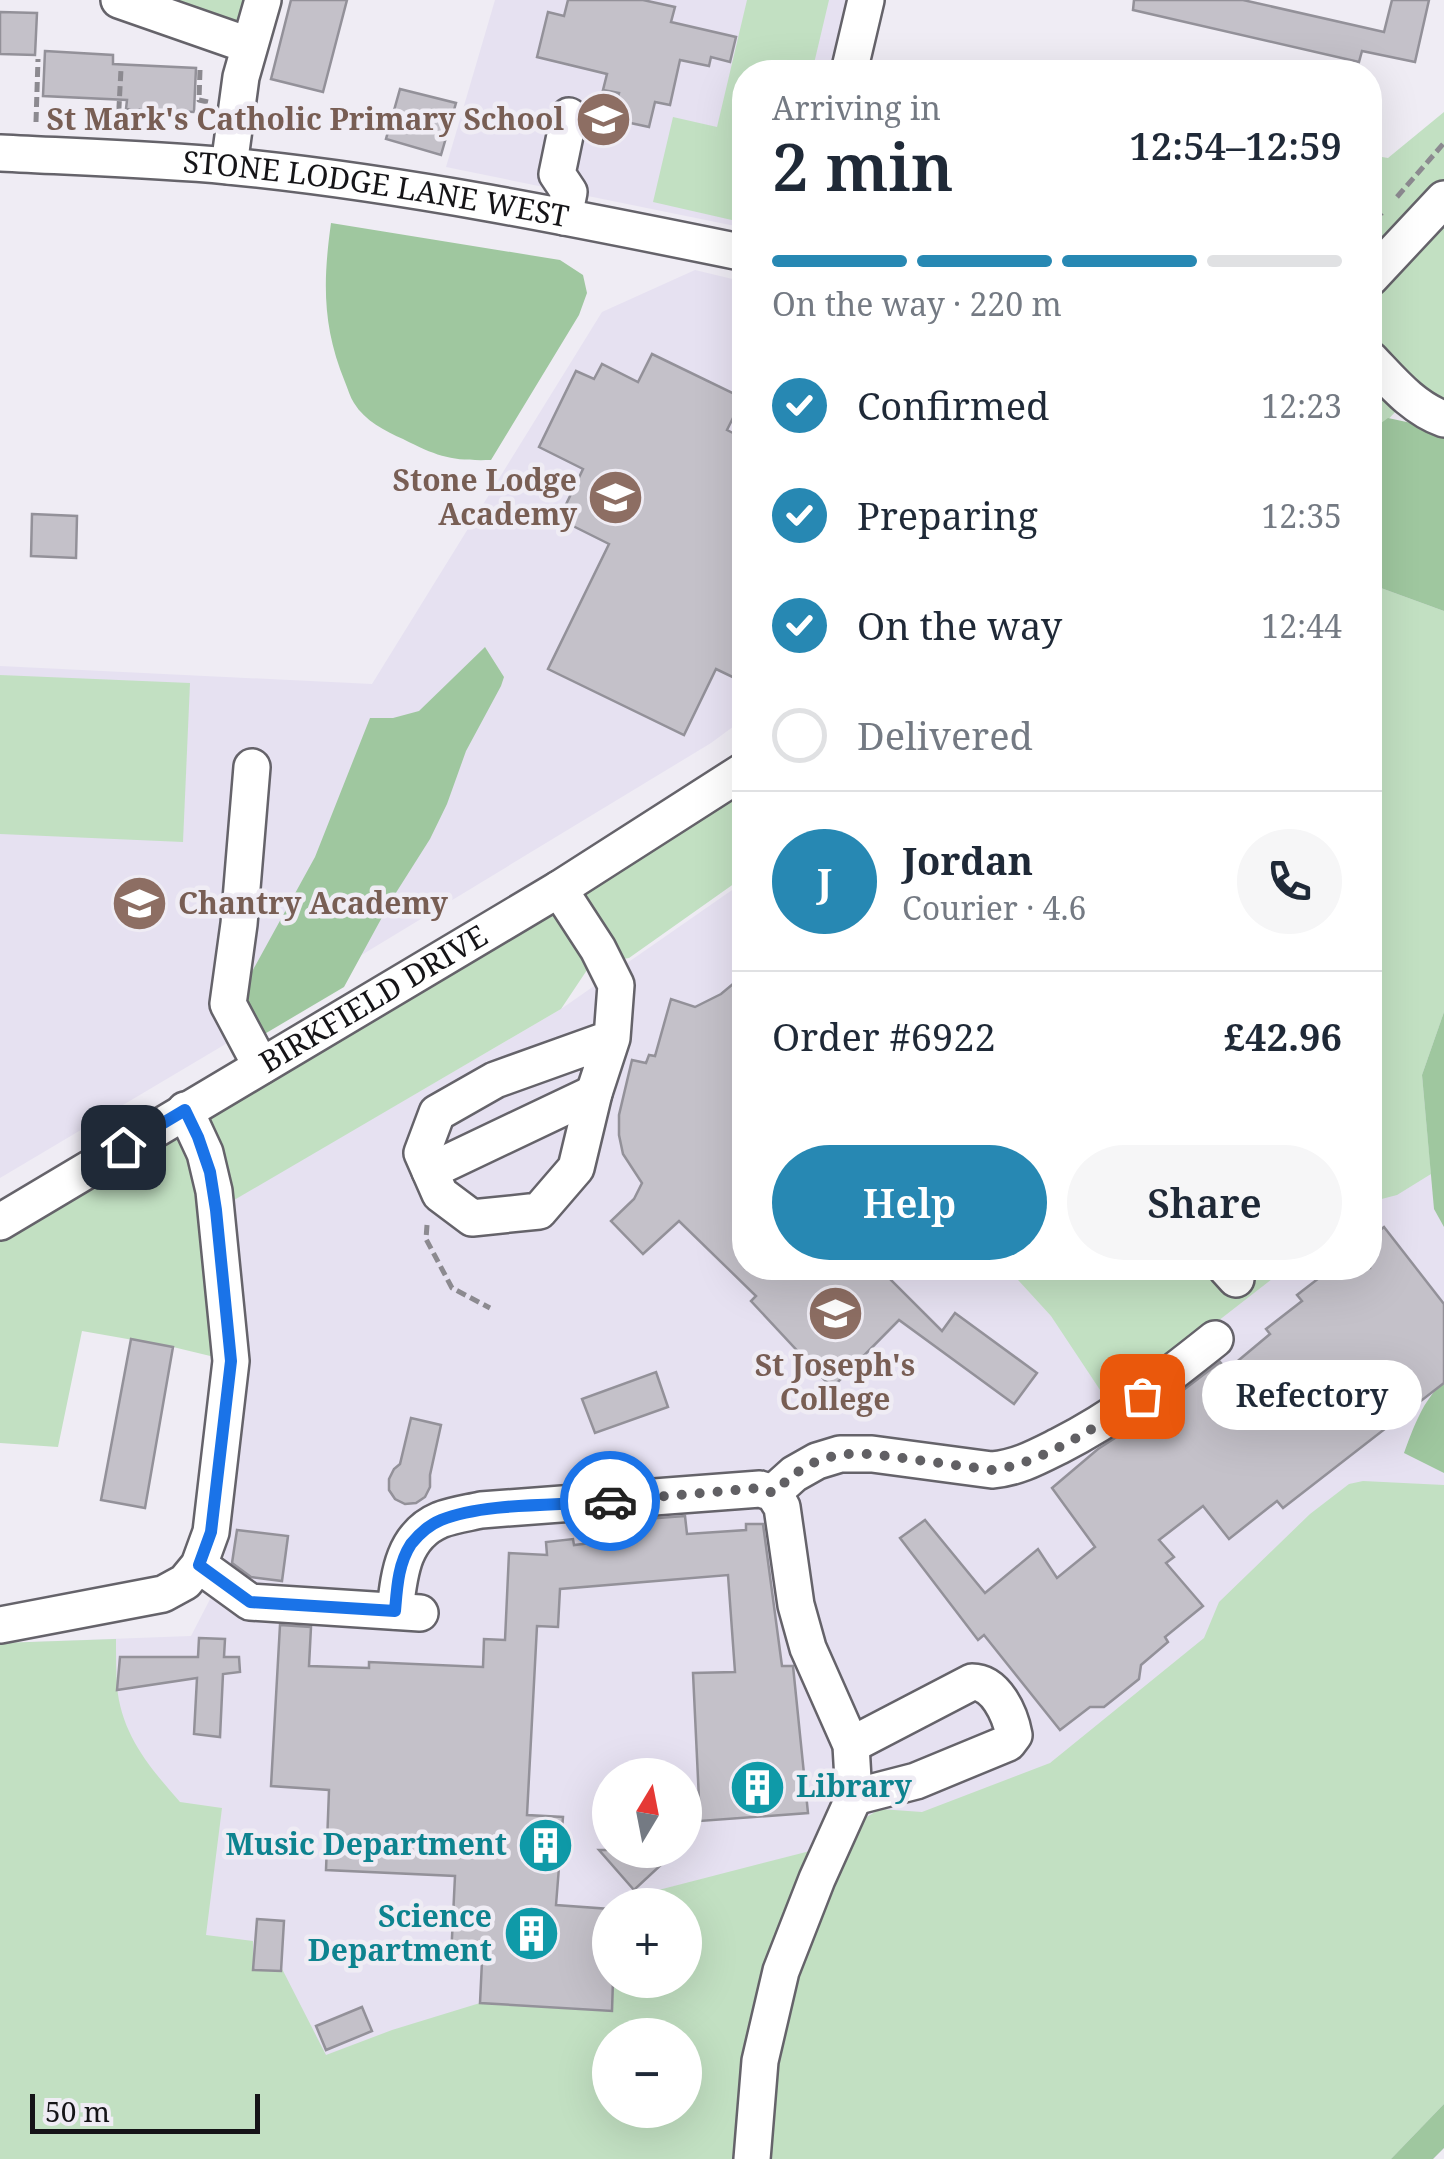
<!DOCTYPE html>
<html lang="en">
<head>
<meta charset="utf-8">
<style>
	body { margin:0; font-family:"Noto Serif",serif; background:#f6f6f7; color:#1f2937; height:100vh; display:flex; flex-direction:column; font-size:38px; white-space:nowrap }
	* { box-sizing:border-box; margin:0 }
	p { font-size:32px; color:#747a83 }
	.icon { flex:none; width:55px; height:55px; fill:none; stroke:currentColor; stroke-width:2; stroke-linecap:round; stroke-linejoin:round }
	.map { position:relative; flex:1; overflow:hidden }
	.details { position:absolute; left:732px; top:60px; width:650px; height:1220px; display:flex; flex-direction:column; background:#fff; border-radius:40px; box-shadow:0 10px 40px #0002 }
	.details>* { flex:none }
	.needle { width:65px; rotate:10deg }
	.controls { position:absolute; left:592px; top:1758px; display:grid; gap:20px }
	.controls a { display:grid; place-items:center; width:110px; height:110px; border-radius:50%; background:#fff; box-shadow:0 10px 40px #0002; font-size:50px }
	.scale { position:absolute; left:30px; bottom:25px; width:230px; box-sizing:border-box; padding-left:10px; border:5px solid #151417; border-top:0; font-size:28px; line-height:35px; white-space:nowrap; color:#151417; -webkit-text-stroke:8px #efecf4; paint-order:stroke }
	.pin { position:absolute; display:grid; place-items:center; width:85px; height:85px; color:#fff; margin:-42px; border-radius:20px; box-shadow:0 5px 15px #0006 }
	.courier { position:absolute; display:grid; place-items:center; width:100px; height:100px; margin:-50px; border:8px solid #1a73e8; border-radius:50%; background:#fff; color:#222; box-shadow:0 2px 12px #0007 }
	.bubble { position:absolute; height:70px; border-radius:35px; background:#fff; box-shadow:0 10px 40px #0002; font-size:32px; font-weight:600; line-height:70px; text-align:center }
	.head em { font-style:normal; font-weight:600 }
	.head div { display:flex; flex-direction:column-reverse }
	.head { display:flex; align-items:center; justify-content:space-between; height:170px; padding:0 40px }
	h1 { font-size:65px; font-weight:600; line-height:75px }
	.bar { display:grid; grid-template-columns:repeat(4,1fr); gap:15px 10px; align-content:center; height:120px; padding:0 40px }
	.bar i { height:12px; border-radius:8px; background:#e0e1e3 }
	.bar .current { background:#2788b3 }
	.bar p { grid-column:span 4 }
	.line { display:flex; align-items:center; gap:25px; padding:0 40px; border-top:2px solid #e0e1e3 }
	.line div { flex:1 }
	.round { display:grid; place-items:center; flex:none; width:105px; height:105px; border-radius:52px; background:#f6f6f7 }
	ol { padding:0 40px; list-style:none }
	li { display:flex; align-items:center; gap:30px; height:110px }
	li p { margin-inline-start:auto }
	li .icon { padding:10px; border-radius:50%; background:#2788b3; color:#fff; stroke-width:4 }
	li:last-child { color:#747a83 }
	li i { width:55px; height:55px; border:5px solid #e0e1e3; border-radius:50% }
	.button { display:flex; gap:20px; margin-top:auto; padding:20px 40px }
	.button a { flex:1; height:115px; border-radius:60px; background:#2788b3; color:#fff; font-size:40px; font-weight:600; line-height:115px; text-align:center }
	.button a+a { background:#f6f6f7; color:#1f2937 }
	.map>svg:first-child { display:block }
	.built { fill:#e6e1f1; fill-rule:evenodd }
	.green { fill:#c2e0c2; fill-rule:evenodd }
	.forest { fill:#9fc79f }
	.building { fill:#c4c1c9; stroke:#939199; stroke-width:2.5 }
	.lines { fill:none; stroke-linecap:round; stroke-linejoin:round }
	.minor-casing { stroke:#65636a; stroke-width:40 }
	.path { stroke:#8c8a90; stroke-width:5; stroke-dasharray:10 5; stroke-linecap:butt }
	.minor { stroke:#fff; stroke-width:35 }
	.done { stroke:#616064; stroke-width:10; stroke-dasharray:0 18 }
	.route { stroke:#1a73e8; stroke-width:12 }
	.labels { text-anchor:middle; stroke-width:9; stroke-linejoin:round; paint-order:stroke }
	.education-label { font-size:30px; font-weight:bold; fill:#785e54; stroke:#efecf4; text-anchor:end }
	.street-label { font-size:30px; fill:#151417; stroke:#efecf4 }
	.culture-label { font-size:30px; font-weight:bold; fill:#0d838f; stroke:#efecf4; text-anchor:end }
</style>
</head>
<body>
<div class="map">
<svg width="1444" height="2159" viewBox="0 0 1444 2159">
	<rect width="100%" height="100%" fill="#efecf4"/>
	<g class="built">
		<path d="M495,0h371l-17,72h-104v156l-299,-61z"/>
		<path d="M695,270l50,12v436l-34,25 -460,279 -22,20 -229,136v-512l372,18 230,-372z"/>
		<path d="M1370,471h74v1677l-11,11h-1433v-516l191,-7 33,-64 7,-211 -15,-151 345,-201 184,-128v387h625zM610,1775h75v75h-75zM610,1905h75v75h-75zM610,2035h75v75h-75z"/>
	</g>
	<g class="green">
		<path d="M177,0h86l-15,45 -75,-26z"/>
		<path d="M747,0h82l-17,72h-67v151l-92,-21 20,-85 44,10z"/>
		<path d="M1444,112v307l-36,-21 -24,26 -14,10v-279l18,3z"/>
		<path d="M1370,584l74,27v401l-22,63 9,99 -34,21 -27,7z"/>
		<path d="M0,675l190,8 -7,159 -183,-8z"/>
		<path d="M745,770v106l-116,82 -38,6 -30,45 -344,201 14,151 -58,-14 -91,-16 -24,116 -58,-4v-221z"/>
		<path d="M1007,1268h279l-176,137 -59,-89z"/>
		<path d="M1363,1481l81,4v619l-53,55h-1391v-516l116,-4c0,16 0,32 1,47 4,48 33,82 63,116l42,6 -16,127 47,6v15l24,3 49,96 66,-25 88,-27 133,-23h72v-75h-42v-11l167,-43 70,-42 42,3 128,-49 154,-125 15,-36 91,-88 39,-30zM610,2035h75v75h-75z"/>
	</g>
	<g class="forest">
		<path d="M331,223l229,37 23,15 4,18 -8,22 -88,145c-39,1 -53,-3 -88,-21 -18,-8 -38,-18 -49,-36 -4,-6 -6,-14 -9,-21 -23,-56 -22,-101 -14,-159z"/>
		<path d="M1388,418l56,12v181l-74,-27v-153z"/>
		<path d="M485,647l19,30 -3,9 -35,65 -19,53 -17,35 -38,60 -48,88 -93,55 -13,-45 77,-140 55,-139h23l26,-7z"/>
		<path d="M1444,1012v215l-10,-18 -12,-134z"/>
		<path d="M1444,1382v91l-40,-20c9,-24 19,-54 40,-71z"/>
		<path d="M1444,2104v44l-11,11h-42z"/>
	</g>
	<g class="building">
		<path d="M291,0h56l-24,92 -52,-13z"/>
		<path d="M568,0h75l32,7 -4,15 65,15 -6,25 -19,-5 -2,9 -29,-6 -10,45 -15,-3 -6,25 -37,-8 7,-26 -16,-3 4,-16 -70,-17 11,-45 16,4z"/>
		<path d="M1134,0h109l141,32 8,-32h37l-14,62 -53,-11 -3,11 -226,-52z"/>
		<path d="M0,12l37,1 -2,42 -35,-1z"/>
		<path d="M45,51l68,4v9l83,4 -2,44 -68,-3 1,-9 -84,-4z"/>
		<path d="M400,89l56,14 -15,52 -55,-16z"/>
		<path d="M652,354l91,44 -16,32 18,9v244l-29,-14 -32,66 -136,-66 61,-125 -50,-25 24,-50 -44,-22 37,-76 18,8 8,-15 36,18z"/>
		<path d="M32,514l45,2 -1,42 -45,-2z"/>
		<path d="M745,974v294h134l63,63 13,-18 82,60 -23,31 -115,-84 -67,68 -81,-87 5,-5 -77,-75 -36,33 -32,-33 23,-22 8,-16 -19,-29 -4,-19v-20l13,-55 14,3 3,-8 6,1 16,-57 24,8 26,-13z"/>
		<path d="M1384,1227l60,77v79l-161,125 -6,-7 -48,38 -26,-33 -44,34 15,17 -8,6 37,43 -38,31 3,5 -27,23 -2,14 -35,28h-14l-30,23 -76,-95 -6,5 -78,-102 25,-18 60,73 53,-44 19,29 38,-31 -43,-59 46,-39 54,-35 68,-52 7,8 43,-36 -4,-5 36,-28 -5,-6 35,-27h38v-30z"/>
		<path d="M131,1339l42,8 -28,161 -44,-8z"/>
		<path d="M656,1372l12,35 -73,26 -13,-34z"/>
		<path d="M411,1418l30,7 -11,50v12l-5,10 -9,6 -11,1 -10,-5 -6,-9v-11l5,-10 6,-5z"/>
		<path d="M685,1516l2,18 59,-4v-6h17l19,142h11l15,147 -108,8 -7,-148 42,-1 -7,-97 -168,14 -2,38 -21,-1 -10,189 36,2 -7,88 54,4v71h3l-1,31 -132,-8 2,-42 -31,-3 4,-82 -129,-6 3,-80 -58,-4 9,-161 31,2 -2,39 60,2v-6l114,5 1,-28 21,1 4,-87 38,2 -1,-13 27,-3 1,6 59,-7 -2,-18z"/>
		<path d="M237,1530l51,6 -6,45 -31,-4 -19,-14z"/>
		<path d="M199,1638l26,1 -1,18h15l1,15 -17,2 -3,63 -26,-3 3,-56 -80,12 3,-33h78z"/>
		<path d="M599,1850h78l-43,40z"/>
		<path d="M257,1919l27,2 -3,50 -28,-1z"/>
		<path d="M362,2007l10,24 -46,19 -10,-24z"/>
	</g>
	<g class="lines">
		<defs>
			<g id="minor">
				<path d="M119,0l129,45"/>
				<path d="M849,72l17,-72"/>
				<path id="s1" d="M0,153c76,4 152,6 228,13 173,17 346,52 517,87"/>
				<path d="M229,166l12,-89 22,-77"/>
				<path d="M564,217l5,-25 -12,-18 12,-58"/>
				<path d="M1370,278l74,-79"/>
				<path d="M1370,359c22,23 43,49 74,60"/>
				<path d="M252,767l-13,157 -11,80 33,62"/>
				<path d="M559,889l39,60 18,36 -4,53 -18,55 -18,75 -37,43 -67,7 -32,-24 -18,-41 15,-40 58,-33 117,-42"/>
				<path d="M430,1171l164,-78"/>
				<path id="s2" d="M0,1222l559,-333 186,-119"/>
				<path d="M1226,1268l10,11"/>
				<path d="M773,1493l21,-19 23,-13 23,-7h32l120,16c25,-2 45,-13 67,-24 57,-29 106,-67 156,-107"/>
				<path d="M199,1565l51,37 170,11"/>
				<path d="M395,1611c4,-35 7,-75 45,-91 13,-5 28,-7 41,-10l279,-21 13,4 9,14 14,98 12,43 43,97 3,52 -37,82 -36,92 -21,90 -8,98"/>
				<path d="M0,1625l163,-31 22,-12 14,-17 12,-33 20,-171 -17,-170 -9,-38 -20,-43"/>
				<path d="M851,1745l121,-63c24,0 38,32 42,53l-6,8 -92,38 -62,16"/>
			</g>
		</defs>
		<use href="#minor" class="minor-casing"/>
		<g class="path">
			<path d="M200,70l-1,30 9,2"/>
			<path d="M36,122l2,-63"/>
			<path d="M118,126l3,-57"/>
			<path d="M1397,197l47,-54"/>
			<path d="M1370,224l12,-11"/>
			<path d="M427,1225l-1,14 26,49 38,20"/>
		</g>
		<use href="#minor" class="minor"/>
	</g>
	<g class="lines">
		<path class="done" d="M610,1501l150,-13 13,5 21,-19 23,-13 23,-7h32l120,16c48,-5 111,-47 150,-74"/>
		<path class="route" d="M123,1147l62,-37 13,27 12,35 6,38 15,151 -20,171 -12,33 51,37 145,9c2,-23 3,-47 16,-67 8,-10 18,-19 30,-24 45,-18 119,-14 169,-19"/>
	</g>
	<defs>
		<symbol id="school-disc" viewBox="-11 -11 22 22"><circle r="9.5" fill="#8d6e63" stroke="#efecf4"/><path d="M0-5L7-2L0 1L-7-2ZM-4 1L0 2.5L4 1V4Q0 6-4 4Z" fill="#fff"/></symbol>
		<symbol id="building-disc" viewBox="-11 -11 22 22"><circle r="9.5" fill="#0f9aa8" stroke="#efecf4"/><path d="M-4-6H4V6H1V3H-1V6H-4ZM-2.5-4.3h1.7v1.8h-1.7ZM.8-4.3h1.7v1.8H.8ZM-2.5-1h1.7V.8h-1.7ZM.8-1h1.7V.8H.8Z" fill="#fff"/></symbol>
	</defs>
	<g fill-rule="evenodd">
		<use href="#school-disc" x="572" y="88" width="63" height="63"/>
		<use href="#school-disc" x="584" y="466" width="63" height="63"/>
		<use href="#school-disc" x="108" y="872" width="63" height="63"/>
		<use href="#school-disc" x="804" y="1282" width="63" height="63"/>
		<use href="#building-disc" x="726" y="1756" width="63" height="63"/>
		<use href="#building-disc" x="514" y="1814" width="63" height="63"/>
		<use href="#building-disc" x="500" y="1902" width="63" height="63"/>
	</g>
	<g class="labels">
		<g class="education-label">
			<text x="564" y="130">St Mark's Catholic Primary School</text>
			<text x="577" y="491">Stone Lodge<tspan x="577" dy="34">Academy</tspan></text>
			<text x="178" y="914" text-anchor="start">Chantry Academy</text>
			<text x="835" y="1376" text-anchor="middle">St Joseph's<tspan x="835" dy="34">College</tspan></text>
		</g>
		<g class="street-label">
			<text dy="10" stroke="none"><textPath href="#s1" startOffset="378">STONE LODGE LANE WEST</textPath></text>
			<text dy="10" stroke="none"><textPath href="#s2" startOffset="435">BIRKFIELD DRIVE</textPath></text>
		</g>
		<g class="culture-label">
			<text x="796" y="1797" text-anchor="start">Library</text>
			<text x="507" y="1855">Music Department</text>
			<text x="492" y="1927">Science<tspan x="492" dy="34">Department</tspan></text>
		</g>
	</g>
</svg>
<div class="controls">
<a><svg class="needle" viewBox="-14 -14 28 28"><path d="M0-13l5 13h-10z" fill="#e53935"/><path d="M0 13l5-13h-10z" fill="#747a83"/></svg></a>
<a>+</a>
<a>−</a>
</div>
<div class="scale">50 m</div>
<div class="pin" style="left:1142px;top:1396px;background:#ea580c"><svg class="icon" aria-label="bag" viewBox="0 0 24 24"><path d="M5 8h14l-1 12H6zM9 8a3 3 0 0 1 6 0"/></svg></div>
<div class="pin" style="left:123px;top:1147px;background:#1f2937"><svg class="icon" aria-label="home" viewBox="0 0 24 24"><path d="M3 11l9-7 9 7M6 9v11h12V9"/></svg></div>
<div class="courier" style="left:610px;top:1501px"><svg class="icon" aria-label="car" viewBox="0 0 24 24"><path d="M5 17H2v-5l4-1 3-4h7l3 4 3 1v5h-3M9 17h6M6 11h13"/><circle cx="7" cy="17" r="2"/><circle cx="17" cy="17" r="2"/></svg></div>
<div class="bubble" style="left:1202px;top:1360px;width:220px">Refectory</div>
<section class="details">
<div class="head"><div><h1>2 min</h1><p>Arriving in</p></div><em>12:54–12:59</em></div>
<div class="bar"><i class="current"></i><i class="current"></i><i class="current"></i><i></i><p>On the way · 220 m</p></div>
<ol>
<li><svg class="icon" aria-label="check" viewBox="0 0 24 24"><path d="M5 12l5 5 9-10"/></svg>Confirmed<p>12:23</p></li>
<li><svg class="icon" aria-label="check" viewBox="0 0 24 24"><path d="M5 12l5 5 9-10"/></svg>Preparing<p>12:35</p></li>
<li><svg class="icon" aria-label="check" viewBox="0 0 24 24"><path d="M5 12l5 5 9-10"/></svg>On the way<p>12:44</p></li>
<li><i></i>Delivered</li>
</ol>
<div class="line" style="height:180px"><b class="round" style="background:#2788b3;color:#fff">J</b><div><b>Jordan</b><p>Courier · 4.6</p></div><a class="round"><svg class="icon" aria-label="phone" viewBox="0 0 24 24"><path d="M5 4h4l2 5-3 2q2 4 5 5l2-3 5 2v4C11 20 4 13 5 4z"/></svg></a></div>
<div class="line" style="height:130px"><div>Order #6922</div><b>£42.96</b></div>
<div class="button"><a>Help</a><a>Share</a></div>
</section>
</div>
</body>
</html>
